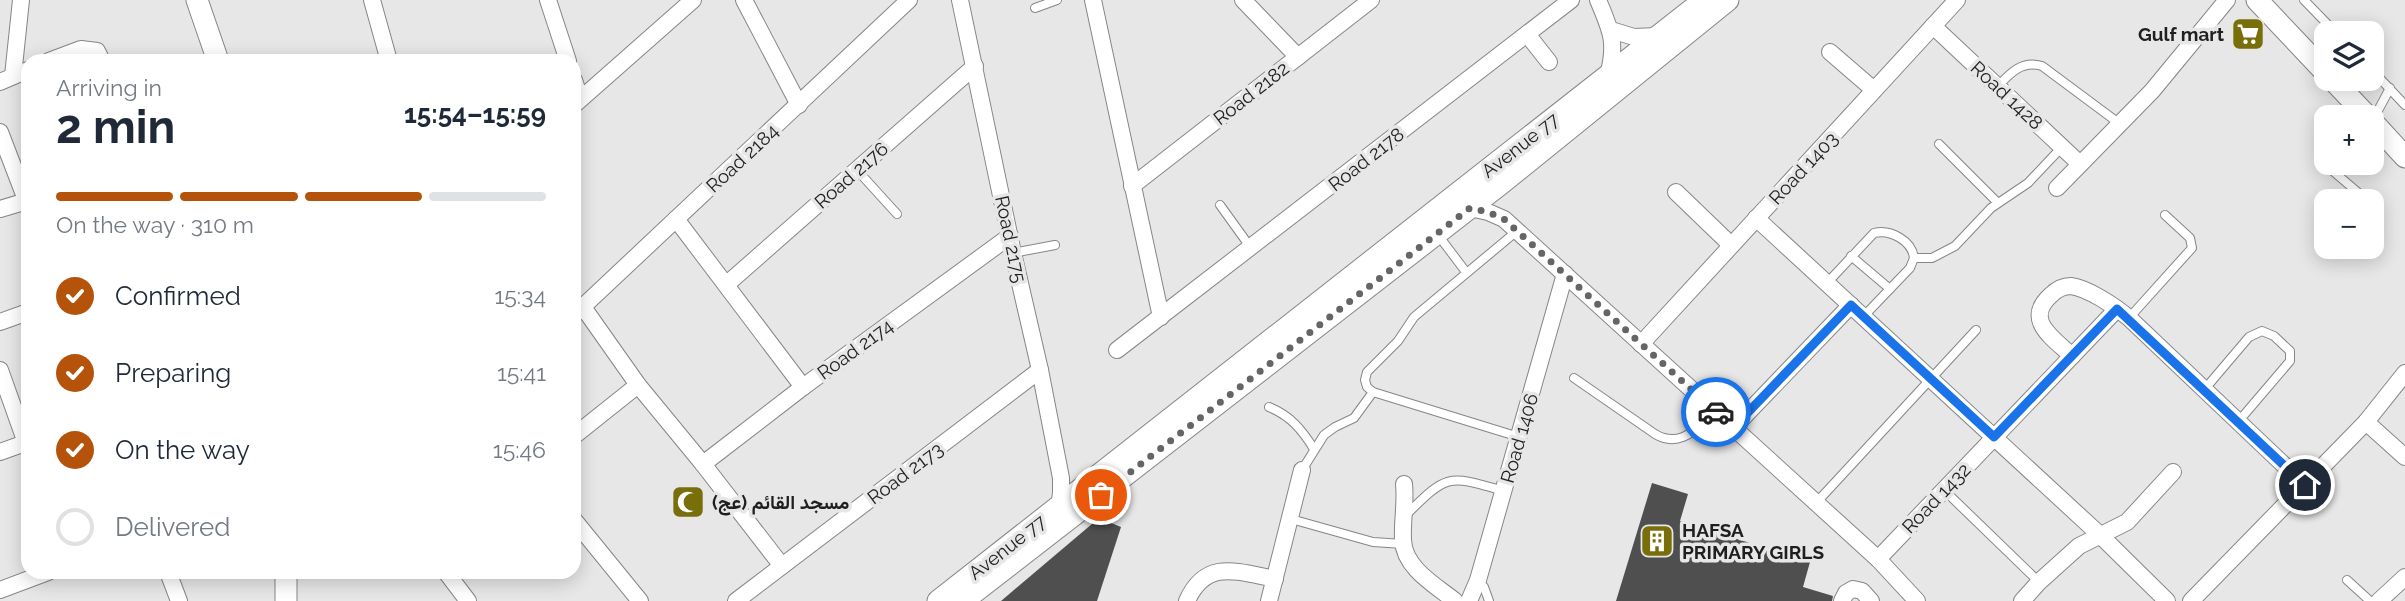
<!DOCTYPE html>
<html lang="en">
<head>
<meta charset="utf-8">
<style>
	body { margin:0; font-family:Raleway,Vazirmatn,sans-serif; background:#f2f2f3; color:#1f2937; height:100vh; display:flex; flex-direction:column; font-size:26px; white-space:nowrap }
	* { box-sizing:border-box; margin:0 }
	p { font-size:23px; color:#747a83 }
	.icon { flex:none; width:38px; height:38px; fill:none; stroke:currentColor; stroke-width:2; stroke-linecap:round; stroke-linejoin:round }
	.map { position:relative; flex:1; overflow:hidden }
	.panel { position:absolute; left:21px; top:54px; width:560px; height:525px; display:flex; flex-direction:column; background:#fff; border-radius:21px; box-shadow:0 4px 18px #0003 }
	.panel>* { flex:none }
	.controls { position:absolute; left:2314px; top:21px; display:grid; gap:14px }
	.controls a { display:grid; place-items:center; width:70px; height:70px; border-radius:14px; background:#fff; box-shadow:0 4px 18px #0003; font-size:35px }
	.pin { position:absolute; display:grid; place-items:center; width:60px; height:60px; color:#fff; margin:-30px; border:4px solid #fff; border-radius:50%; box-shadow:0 2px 7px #0007 }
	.courier { position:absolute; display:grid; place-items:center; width:70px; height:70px; margin:-35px; border:5px solid #1a73e8; border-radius:50%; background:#fff; color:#222; box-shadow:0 2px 9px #0007 }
	.overview em { font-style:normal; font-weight:700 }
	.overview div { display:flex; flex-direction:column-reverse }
	.overview { display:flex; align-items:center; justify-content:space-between; height:119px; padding:0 35px }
	h1 { font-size:46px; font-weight:700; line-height:52px }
	.bar { display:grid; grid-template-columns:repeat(4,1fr); gap:10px 7px; align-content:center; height:84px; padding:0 35px }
	.bar i { height:9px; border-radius:5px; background:#e0e1e3 }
	.bar .active { background:#b45309 }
	.bar p { grid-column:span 4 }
	ol { padding:0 35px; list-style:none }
	li { display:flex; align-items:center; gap:21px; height:77px }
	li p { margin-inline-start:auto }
	li .icon { padding:7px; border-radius:50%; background:#b45309; color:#fff; stroke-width:4 }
	li:last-child { color:#747a83 }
	li i { width:38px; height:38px; border:4px solid #e0e1e3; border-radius:50% }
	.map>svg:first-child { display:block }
	.building { fill:#4f4f50 }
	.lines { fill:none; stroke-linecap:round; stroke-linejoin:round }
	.service-casing { stroke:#868688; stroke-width:10 }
	.minor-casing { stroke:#868688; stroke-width:18 }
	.tertiary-casing { stroke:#868688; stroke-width:23 }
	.service { stroke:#fff; stroke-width:8 }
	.minor { stroke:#fff; stroke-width:16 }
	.tertiary { stroke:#fff; stroke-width:21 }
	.done { stroke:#656565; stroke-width:7; stroke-dasharray:0 12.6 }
	.route { stroke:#1a73e8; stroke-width:9 }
	.labels { text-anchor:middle; stroke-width:7; stroke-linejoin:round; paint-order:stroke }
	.poi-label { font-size:19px; font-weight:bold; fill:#1f1f1f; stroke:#e7e7e8; text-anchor:start }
	.street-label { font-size:19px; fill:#1f1f1f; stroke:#e7e7e8 }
</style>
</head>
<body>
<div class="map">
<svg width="2405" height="601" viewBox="0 0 2405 601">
	<rect width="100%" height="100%" fill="#e7e7e8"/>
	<g class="building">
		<path d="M1652,483l36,11 -8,27 130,41 -7,25 30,9 -1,5h-216z"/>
		<path d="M1099,518l22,9 -24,74h-96z"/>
	</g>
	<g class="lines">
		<defs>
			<g id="service">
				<path d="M2304,0l32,33"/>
				<path d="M1035,8l22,-8"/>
				<path d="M2371,69l34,36"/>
				<path d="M1997,87c13,-14 25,-27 45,-21l78,58"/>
				<path d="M2373,120l17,-32"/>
				<path d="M1939,144l59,59"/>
				<path d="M2327,163v3l41,35"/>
				<path d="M857,170l40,44"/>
				<path d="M1220,205l31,43"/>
				<path d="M1517,231l-103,86 -16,24 -31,31 -2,8 2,7 6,5 146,45"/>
				<path d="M1438,235l28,37"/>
				<path d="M1013,253l42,-8"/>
				<path d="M1851,256l39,33"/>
				<path d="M1914,258h18l23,-12 36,-38 37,-25 34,-36"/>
				<path d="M1827,283l47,-50c17,-4 38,8 40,25l-4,10 -47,49"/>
				<path d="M2129,318l63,-70 -2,-10 -25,-23"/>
				<path d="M1574,378l81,56c25,15 42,-6 61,-21"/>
				<path d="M2204,390l45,-53 13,-6 12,5 16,15v10l-52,61"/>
				<path d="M1269,407c22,9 33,23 45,42"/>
				<path d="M1302,470l22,-35 11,-8 19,-9 19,-26"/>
				<path d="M1944,490l95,92"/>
				<path d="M1816,503l160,-173"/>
				<path d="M1406,515c42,-42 42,-40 98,-24"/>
				<path d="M1291,519l82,23 30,2"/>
				<path d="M1478,580l6,7 5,14"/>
				<path d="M2347,580l23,21"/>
			</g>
			<g id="minor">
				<path d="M372,0l17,61"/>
				<path d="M548,0l20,61"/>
				<path d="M744,0l55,105"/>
				<path d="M960,0l53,253 27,117 21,108v15l-2,14"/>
				<path d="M1093,0l68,317"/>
				<path d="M1243,0l55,57"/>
				<path d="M1598,0c13,31 19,42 10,76"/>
				<path d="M1933,26l147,138"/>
				<path d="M1611,30l23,7 23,-1"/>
				<path d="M1527,34l22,28"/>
				<path d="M1830,52l44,38"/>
				<path d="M49,61l32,-12 16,2 5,10"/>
				<path d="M13,76l8,-76"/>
				<path d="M574,80l6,19"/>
				<path d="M0,82l28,-12"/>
				<path d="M574,105l119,-105"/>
				<path d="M0,132l28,73"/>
				<path d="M1132,186l239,-186"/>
				<path d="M2057,188l95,-97 75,-91"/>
				<path d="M1676,192l55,53"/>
				<path d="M1470,208l18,4 16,7 374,340 39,42"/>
				<path d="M0,209l27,-8"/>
				<path d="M1756,218l344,317 67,66"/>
				<path d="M676,219l127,168"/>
				<path d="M727,284l248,-218"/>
				<path d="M583,307l55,78 65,79 79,102"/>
				<path d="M574,315l335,-315"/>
				<path d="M0,322l28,-10"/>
				<path d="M1641,344l316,-344"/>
				<path d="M1117,350l454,-350"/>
				<path d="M2072,356c-19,-18 -49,-36 -21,-61 5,-5 12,-9 20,-9 17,2 45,21 58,32l176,167"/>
				<path d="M0,370l26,73"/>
				<path d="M2366,422l39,35"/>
				<path d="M1733,428l118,-123"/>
				<path d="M574,436l64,-51"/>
				<path d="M0,452l28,-10"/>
				<path d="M703,464l100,-77 207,-151"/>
				<path d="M1404,484c2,19 -2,37 -1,56 1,28 32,45 52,61"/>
				<path d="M574,520l66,81"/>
				<path d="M1878,559l239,-250"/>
				<path d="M168,572l11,29"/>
				<path d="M446,572l22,29"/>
				<path d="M0,590l48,-18"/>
				<path d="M736,601l304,-231"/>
				<path d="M1187,601c19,-43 51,-29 88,-22"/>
				<path d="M1269,601l33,-131"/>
				<path d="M1469,601l9,-21 87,-306"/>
				<path d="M1842,601l4,-8 7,-4 9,2 9,10"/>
				<path d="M2022,601l17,-19 40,-36 48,-24 46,-50"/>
				<path d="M2191,601l175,-179 39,-49"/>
				<path d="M2379,601l26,-24"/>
			</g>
			<g id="tertiary">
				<path d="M197,0l21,61"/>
				<path d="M2257,0l69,73"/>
				<path d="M2332,79l36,38"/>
				<path d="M2371,120l34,37"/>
				<path d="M286,601v-29"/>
				<path d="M938,601l766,-601"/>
				<path d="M963,601l539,-418 226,-183"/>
			</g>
		</defs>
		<use href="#service" class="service-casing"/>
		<use href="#minor" class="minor-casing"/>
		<use href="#tertiary" class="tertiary-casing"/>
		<use href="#service" class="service"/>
		<use href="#minor" class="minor"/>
		<use href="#tertiary" class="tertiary"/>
	</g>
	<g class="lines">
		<path class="done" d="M1101,495l369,-287 18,4 16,7 212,193"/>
		<path class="route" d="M1716,412l17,16 118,-123 143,132 123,-128 188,176"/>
	</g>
	<defs>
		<symbol id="supermarket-square" viewBox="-11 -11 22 22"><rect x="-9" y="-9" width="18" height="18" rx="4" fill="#786e0a" stroke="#e7e7e8"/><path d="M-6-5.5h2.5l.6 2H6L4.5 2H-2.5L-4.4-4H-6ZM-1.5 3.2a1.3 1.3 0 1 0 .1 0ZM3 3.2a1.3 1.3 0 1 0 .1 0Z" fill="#fff"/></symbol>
		<symbol id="mosque-square" viewBox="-11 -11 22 22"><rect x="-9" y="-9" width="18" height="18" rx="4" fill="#786e0a" stroke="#e7e7e8"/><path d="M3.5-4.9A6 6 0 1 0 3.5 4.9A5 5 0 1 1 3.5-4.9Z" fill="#fff"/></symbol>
		<symbol id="building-square" viewBox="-11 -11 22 22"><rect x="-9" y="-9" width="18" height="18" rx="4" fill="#786e0a" stroke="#e7e7e8"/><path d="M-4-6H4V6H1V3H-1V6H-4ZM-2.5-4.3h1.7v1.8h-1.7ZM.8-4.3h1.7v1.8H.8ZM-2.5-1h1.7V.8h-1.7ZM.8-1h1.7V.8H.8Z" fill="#fff"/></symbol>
	</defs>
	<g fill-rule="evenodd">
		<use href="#supermarket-square" x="2229" y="15" width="38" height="38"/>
		<use href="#mosque-square" x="669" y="483" width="38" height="38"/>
		<use href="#building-square" x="1638" y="522" width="38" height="38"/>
	</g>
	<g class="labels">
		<g class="poi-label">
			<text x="2224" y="41" text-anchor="end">Gulf mart</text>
			<text x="712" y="509">مسجد القائم (عج)</text>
			<text x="1682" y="537">HAFSA<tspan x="1682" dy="22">PRIMARY GIRLS</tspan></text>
		</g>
		<g class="street-label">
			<text transform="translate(1251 93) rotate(-38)" y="7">Road 2182</text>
			<text transform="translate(2007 95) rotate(43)" y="7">Road 1428</text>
			<text transform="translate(1520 145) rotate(-38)" y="7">Avenue 77</text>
			<text transform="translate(742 158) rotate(-43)" y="7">Road 2184</text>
			<text transform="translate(1366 159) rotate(-38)" y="7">Road 2178</text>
			<text transform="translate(1803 168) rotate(-47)" y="7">Road 1403</text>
			<text transform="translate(851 175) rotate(-41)" y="7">Road 2176</text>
			<text transform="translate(1011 239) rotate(78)" y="7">Road 2175</text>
			<text transform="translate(855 349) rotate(-36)" y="7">Road 2174</text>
			<text transform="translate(1519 438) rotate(-74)" y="7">Road 1406</text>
			<text transform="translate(905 473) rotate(-37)" y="7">Road 2173</text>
			<text transform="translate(1936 498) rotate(-46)" y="7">Road 1432</text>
			<text transform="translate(1007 547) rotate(-38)" y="7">Avenue 77</text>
		</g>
	</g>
</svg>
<div class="controls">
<a><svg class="icon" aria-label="layers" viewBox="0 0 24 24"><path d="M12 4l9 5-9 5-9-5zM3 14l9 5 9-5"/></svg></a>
<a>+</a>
<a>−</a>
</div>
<div class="pin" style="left:1101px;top:495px;background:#ea580c"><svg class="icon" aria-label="bag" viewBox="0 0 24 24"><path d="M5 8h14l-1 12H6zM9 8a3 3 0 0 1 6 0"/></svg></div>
<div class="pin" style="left:2305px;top:485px;background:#1f2937"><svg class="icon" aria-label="home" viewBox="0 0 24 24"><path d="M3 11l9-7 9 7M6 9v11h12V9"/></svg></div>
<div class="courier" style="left:1716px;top:412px"><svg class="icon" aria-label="car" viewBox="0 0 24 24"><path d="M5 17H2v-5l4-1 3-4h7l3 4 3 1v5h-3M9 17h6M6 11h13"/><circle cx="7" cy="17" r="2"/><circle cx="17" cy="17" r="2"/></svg></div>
<section class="panel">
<div class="overview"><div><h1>2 min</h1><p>Arriving in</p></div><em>15:54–15:59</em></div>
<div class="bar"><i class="active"></i><i class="active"></i><i class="active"></i><i></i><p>On the way · 310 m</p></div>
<ol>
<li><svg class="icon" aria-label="check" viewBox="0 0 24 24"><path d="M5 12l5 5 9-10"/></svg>Confirmed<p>15:34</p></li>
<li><svg class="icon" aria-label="check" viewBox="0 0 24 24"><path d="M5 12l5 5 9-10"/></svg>Preparing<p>15:41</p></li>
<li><svg class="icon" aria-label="check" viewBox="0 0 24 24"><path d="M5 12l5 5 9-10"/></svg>On the way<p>15:46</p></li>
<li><i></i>Delivered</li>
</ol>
</section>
</div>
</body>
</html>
